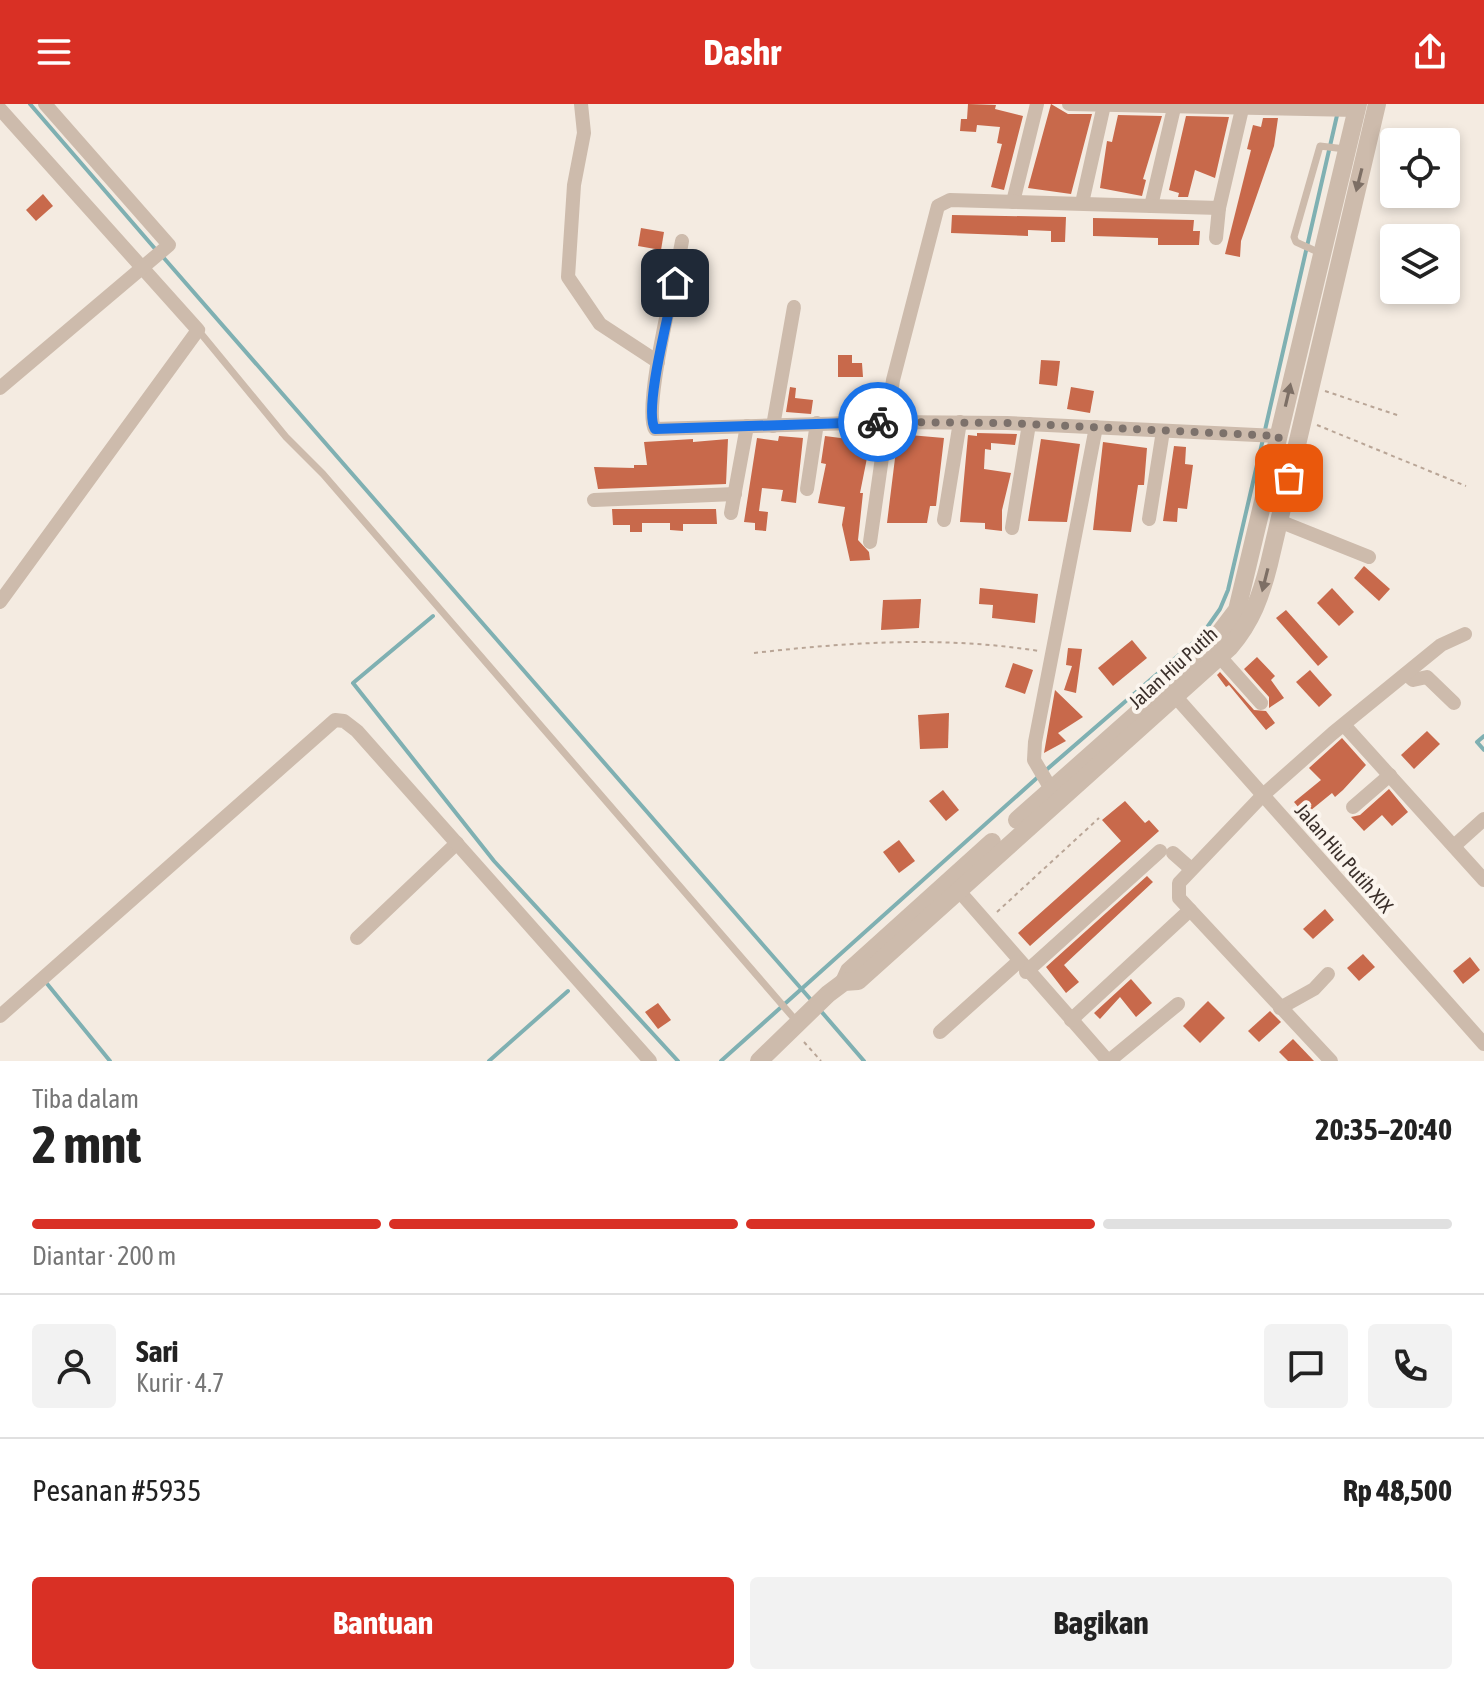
<!DOCTYPE html>
<html lang="id">
<head>
<meta charset="utf-8">
<style>
	body { margin:0; font-family:"Asap Condensed",sans-serif; background:#f2f2f2; color:#222; height:100vh; display:flex; flex-direction:column; font-size:30px; white-space:nowrap }
	* { box-sizing:border-box; margin:0 }
	p { font-size:26px; color:#767676 }
	.icon { flex:none; width:44px; height:44px; fill:none; stroke:currentColor; stroke-width:2; stroke-linecap:round; stroke-linejoin:round }
	.map { position:relative; height:957px; overflow:hidden }
	.details { display:flex; flex-direction:column; background:#fff; flex:1 }
	.details>* { flex:none }
	.tools { position:absolute; left:1380px; top:24px; display:grid; gap:16px }
	.tools a { display:grid; place-items:center; width:80px; height:80px; border-radius:8px; background:#fff; box-shadow:0 4px 12px #0003; font-size:40px }
	.pin { position:absolute; display:grid; place-items:center; width:68px; height:68px; color:#fff; margin:-34px; border-radius:16px; box-shadow:0 4px 12px #0006 }
	.courier { position:absolute; display:grid; place-items:center; width:80px; height:80px; margin:-40px; border:6px solid #1a73e8; border-radius:50%; background:#fff; color:#222; box-shadow:0 2px 10px #0007 }
	.overview em { font-style:normal; font-weight:700 }
	.overview div { display:flex; flex-direction:column-reverse }
	.overview { display:flex; align-items:center; justify-content:space-between; height:136px; padding:0 32px }
	h1 { font-size:52px; font-weight:700; line-height:60px }
	.bar { display:grid; grid-template-columns:repeat(4,1fr); gap:12px 8px; align-content:center; height:96px; padding:0 32px }
	.bar i { height:10px; border-radius:6px; background:#e0e0e0 }
	.bar .selected { background:#d93025 }
	.bar p { grid-column:span 4 }
	.line { display:flex; align-items:center; gap:20px; padding:0 32px; border-top:2px solid #e0e0e0 }
	.line div { flex:1 }
	.round { display:grid; place-items:center; flex:none; width:84px; height:84px; border-radius:8px; background:#f2f2f2 }
	.button { display:flex; gap:16px; margin-top:auto; padding:16px 32px }
	.button a { flex:1; height:92px; border-radius:8px; background:#d93025; color:#fff; font-size:32px; font-weight:700; line-height:92px; text-align:center }
	.button a+a { background:#f2f2f2; color:#222 }
	header { display:flex; justify-content:space-between; align-items:center; height:104px; padding:0 32px; background:#d93025; color:#fff; font-size:36px; font-weight:700 }
	.map>svg:first-child { display:block }
	.lines { fill:none; stroke-linecap:round; stroke-linejoin:round }
	.stream { stroke:#7fb0b2; stroke-width:4 }
	.building { fill:#c8694b }
	.path { stroke:#b9a596; stroke-width:2; stroke-dasharray:4 4; stroke-linecap:butt }
	.service { stroke:#cdbbac; stroke-width:7 }
	.minor { stroke:#cdbbac; stroke-width:14 }
	.tertiary { stroke:#cdbbac; stroke-width:18 }
	.oneway { fill:#7d6f65 }
	.done { stroke:#7c716b; stroke-width:8; stroke-dasharray:0 14.4 }
	.route { stroke:#1a73e8; stroke-width:10 }
	.labels { text-anchor:middle; stroke-width:8; stroke-linejoin:round; paint-order:stroke }
	.street-label { font-size:20px; fill:#3b302b; stroke:#fbf5ee }
</style>
</head>
<body>
<header><svg class="icon" aria-label="menu" viewBox="0 0 24 24"><path d="M4 6h16M4 12h16M4 18h16"/></svg>Dashr<svg class="icon" aria-label="share" viewBox="0 0 24 24"><path d="M12 15V3M7 8l5-5 5 5M5 13v7h14v-7"/></svg></header>
<div class="map">
<svg width="1484" height="957" viewBox="0 0 1484 957">
	<rect width="100%" height="100%" fill="#f4ebe1"/>
	<g class="lines">
		<g class="stream">
			<path d="M30,0l127,147"/>
			<path d="M163,153l649,744"/>
			<path d="M1265,326l73,-319"/>
			<path d="M433,512l-80,67 141,178 184,200"/>
			<path d="M1484,632l-7,6 7,8"/>
			<path d="M1045,667l156,-135 19,-27 8,-19 35,-151"/>
			<path d="M44,876l66,81"/>
			<path d="M820,906l44,51"/>
			<path d="M489,957l79,-70"/>
			<path d="M721,957l317,-284"/>
		</g>
	</g>
	<g class="building">
		<path d="M968,0l28,1 -1,4 28,7 -19,74 -13,-3 11,-43 -5,-1 3,-16 -23,-2 -1,7 -16,-1 1,-12h6z"/>
		<path d="M1051,0l17,10h24l-21,80 -43,-6z"/>
		<path d="M1118,11l44,1 -19,63 3,1 -4,16 -42,-8 7,-47 5,1z"/>
		<path d="M1186,12l43,1 -14,61 -20,-8 -7,27h-10l1,-4 -10,-3z"/>
		<path d="M1263,14h15l-4,28 -33,95 -1,16 -15,-3 26,-104 -4,-1 6,-24 8,2z"/>
		<path d="M43,90l10,12 -17,15 -10,-11z"/>
		<path d="M952,111l114,2 -1,25h-14v-11l-23,-1v6l-77,-3z"/>
		<path d="M1093,114l101,2 -1,11h7l-1,14h-41v-7l-65,-2z"/>
		<path d="M641,124l23,4 -3,18 -23,-4z"/>
		<path d="M838,251h14v8h10l1,14h-25z"/>
		<path d="M1041,256l19,1 -3,25 -18,-2z"/>
		<path d="M790,283l6,1 -1,10 18,2 -2,14 -25,-2z"/>
		<path d="M1071,283l23,4 -4,22 -23,-4z"/>
		<path d="M977,329l40,1 -2,11 -24,-2v7l-6,-1 -1,20 27,4 -9,37v21l-17,-2v-6l-25,-1 8,-87 9,1z"/>
		<path d="M898,330l46,4 -8,68h-6l-3,17h-40z"/>
		<path d="M779,332l24,2 -7,65 -15,-2 2,-11 -21,-2 -3,23 9,1 -2,19 -11,-1v-7l-11,-1 13,-84 21,3z"/>
		<path d="M825,332l31,4v-4l15,2 -11,55h3l-5,47 11,12 1,8 -20,1 -8,-36 3,-18 -27,-4 8,-39 -5,-1z"/>
		<path d="M693,335v3l35,-3 -2,45 -128,5 -4,-22 40,1v-3h13l-3,-23z"/>
		<path d="M1041,335l39,5 -13,78 -39,-1z"/>
		<path d="M1103,338l44,6 -3,37h-6l-7,47 -38,-2z"/>
		<path d="M1174,342l12,1 -1,17 8,1 -6,44 -9,-1 -1,14 -14,-1z"/>
		<path d="M612,405h104l1,15h-34v7l-13,-1v-7h-28v9h-12v-7h-17z"/>
		<path d="M1364,462l26,23 -11,12 -25,-23z"/>
		<path d="M980,484l58,6 -3,29 -43,-5 1,-13 -14,-1z"/>
		<path d="M1332,484l22,24 -15,14 -22,-23z"/>
		<path d="M921,495l-2,29 -38,2 2,-30z"/>
		<path d="M1286,506l42,47 -10,9 -42,-48z"/>
		<path d="M1132,536l15,18 -34,28 -15,-18z"/>
		<path d="M1068,544l14,1 -6,44 -12,-3 8,-24 -6,-1z"/>
		<path d="M1257,553l18,19 -4,4 13,18 -15,10v-11l-25,-28z"/>
		<path d="M1013,559l20,7 -8,24 -20,-7z"/>
		<path d="M1310,566l22,25 -13,12 -23,-25z"/>
		<path d="M1220,568l34,38 12,1 9,12 -9,7 -37,-45 -3,2 -9,-12z"/>
		<path d="M1055,586l28,27 -25,16 8,8 -22,12z"/>
		<path d="M949,609l-1,35 -28,1 -2,-34z"/>
		<path d="M1427,627l13,13 -26,25 -13,-14z"/>
		<path d="M1342,634l24,27 -23,25 -8,7 -3,-4 -27,22 -11,-13 27,-22 -12,-12z"/>
		<path d="M1389,685l19,23 -16,14 -10,-11 -18,16 -13,-14 9,-2z"/>
		<path d="M943,686l16,20 -13,11 -17,-20z"/>
		<path d="M1125,697l20,22 4,-3 10,11 -129,115 -12,-13 103,-92 -19,-21z"/>
		<path d="M899,736l16,21 -16,12 -16,-21z"/>
		<path d="M1147,772l6,6 -89,83 15,17 -13,11 -20,-26z"/>
		<path d="M1325,805l9,11 -21,19 -10,-10z"/>
		<path d="M1363,850l12,13 -16,14 -12,-13z"/>
		<path d="M1470,853l10,13 -17,14 -10,-13z"/>
		<path d="M1131,875l21,24 -16,14 -16,-20 -20,22 -6,-6z"/>
		<path d="M1208,897l17,17 -25,25 -17,-17z"/>
		<path d="M658,899l13,17 -13,9 -13,-17z"/>
		<path d="M1270,907l11,11 -22,20 -11,-11z"/>
		<path d="M1293,935l21,22h-26l-9,-9z"/>
	</g>
	<g class="lines">
		<g class="path">
			<path d="M1325,287l75,25"/>
			<path d="M1317,321l149,61"/>
			<path d="M754,549c96,-11 190,-17 285,-2"/>
			<path d="M997,808l102,-94"/>
			<path d="M804,938l17,19"/>
		</g>
		<g class="service">
			<path d="M1320,149l-24,-11 -2,-5 26,-91 25,3"/>
			<path d="M198,226l88,107 37,37 475,549"/>
		</g>
		<g class="minor">
			<path d="M581,0l3,29 -10,52 -6,92 32,47 58,38"/>
			<path d="M1069,0l287,6"/>
			<path d="M0,5l198,221 -198,272"/>
			<path d="M1013,98l24,-98"/>
			<path d="M1082,99l22,-98"/>
			<path d="M1151,102l23,-98"/>
			<path d="M1216,134l3,-30"/>
			<path d="M682,137c-5,31 -40,169 -27,188l231,-7 121,1 272,13"/>
			<path d="M0,284l169,-143 -124,-141"/>
			<path d="M773,322l21,-119"/>
			<path d="M807,385l10,-66"/>
			<path d="M594,396l141,-6"/>
			<path d="M731,409l16,-87"/>
			<path d="M1149,415l14,-88"/>
			<path d="M944,416l16,-98"/>
			<path d="M1279,417l90,36"/>
			<path d="M1012,424l17,-104"/>
			<path d="M870,438l23,-162 45,-174 12,-6 269,8 23,-99"/>
			<path d="M1220,553l41,46"/>
			<path d="M1406,570l7,6 14,-3 27,26"/>
			<path d="M1175,592l309,348"/>
			<path d="M1344,621l140,155"/>
			<path d="M1051,685l-17,-29 1,-18 61,-315"/>
			<path d="M1353,703l37,-32"/>
			<path d="M1454,742l30,-27"/>
			<path d="M1173,749l17,15"/>
			<path d="M959,787l149,170"/>
			<path d="M357,834l100,-95"/>
			<path d="M1026,868l134,-121"/>
			<path d="M1280,904l34,-19 14,-15"/>
			<path d="M0,912l335,-296 9,1 13,10 293,330"/>
			<path d="M1071,916l119,-110"/>
			<path d="M940,928l78,-70"/>
			<path d="M1109,957l69,-57"/>
			<path d="M1331,957l-152,-163v-15l83,-87 71,-63 108,-88 24,-11"/>
		</g>
		<g class="tertiary">
			<path d="M1017,716l185,-164 35,-46 121,-506"/>
			<path d="M844,878l5,-11 143,-129"/>
			<path d="M759,957l69,-67 16,-12 14,-1 39,-35 333,-299c22,-26 31,-51 39,-83l108,-460"/>
		</g>
	</g>
	<defs><path id="oneway-solid" d="M-6-.8H1V-3.2L6.5 0L1 3.2V.8H-6Z" transform="scale(2)"/></defs>
	<g class="oneway">
		<use href="#oneway-solid" transform="translate(1359 76) rotate(104)"/>
		<use href="#oneway-solid" transform="translate(1288 291) rotate(-77)"/>
		<use href="#oneway-solid" transform="translate(1265 476) rotate(104)"/>
	</g>
	<g class="lines">
		<path class="done" d="M878,318l129,1 272,13 -12,63 16,5 6,-26"/>
		<path class="route" d="M675,179c-5,27 -32,127 -20,146l223,-7"/>
	</g>
	<g class="labels">
		<g class="street-label">
			<text transform="translate(1173 564) rotate(-42)" y="7">Jalan Hiu Putih</text>
			<text transform="translate(1344 754) rotate(49)" y="7">Jalan Hiu Putih XIX</text>
		</g>
	</g>
</svg>
<div class="tools">
<a><svg class="icon" aria-label="locate" viewBox="0 0 24 24"><circle cx="12" cy="12" r="6"/><path d="M12 2v4M12 18v4M2 12h4M18 12h4"/></svg></a>
<a><svg class="icon" aria-label="layers" viewBox="0 0 24 24"><path d="M12 4l9 5-9 5-9-5zM3 14l9 5 9-5"/></svg></a>
</div>
<div class="pin" style="left:1289px;top:374px;background:#ea580c"><svg class="icon" aria-label="bag" viewBox="0 0 24 24"><path d="M5 8h14l-1 12H6zM9 8a3 3 0 0 1 6 0"/></svg></div>
<div class="pin" style="left:675px;top:179px;background:#1f2937"><svg class="icon" aria-label="home" viewBox="0 0 24 24"><path d="M3 11l9-7 9 7M6 9v11h12V9"/></svg></div>
<div class="courier" style="left:878px;top:318px"><svg class="icon" aria-label="bike" viewBox="0 0 24 24"><circle cx="6" cy="16" r="4"/><circle cx="18" cy="16" r="4"/><path d="M6 16l4-8h5l3 8M10 8l3 8H6M13 5h3"/></svg></div>
</div>
<section class="details">
<div class="overview"><div><h1>2 mnt</h1><p>Tiba dalam</p></div><em>20:35–20:40</em></div>
<div class="bar"><i class="selected"></i><i class="selected"></i><i class="selected"></i><i></i><p>Diantar · 200 m</p></div>
<div class="line" style="height:144px"><a class="round"><svg class="icon" aria-label="person" viewBox="0 0 24 24"><circle cx="12" cy="8" r="4"/><path d="M4 21q1-7 8-7t8 7"/></svg></a><div><b>Sari</b><p>Kurir · 4.7</p></div><a class="round"><svg class="icon" aria-label="chat" viewBox="0 0 24 24"><path d="M4 5h16v11H9l-5 4z"/></svg></a><a class="round"><svg class="icon" aria-label="phone" viewBox="0 0 24 24"><path d="M5 4h4l2 5-3 2q2 4 5 5l2-3 5 2v4C11 20 4 13 5 4z"/></svg></a></div>
<div class="line" style="height:104px"><div>Pesanan #5935</div><b>Rp 48,500</b></div>
<div class="button"><a>Bantuan</a><a>Bagikan</a></div>
</section>
</body>
</html>
